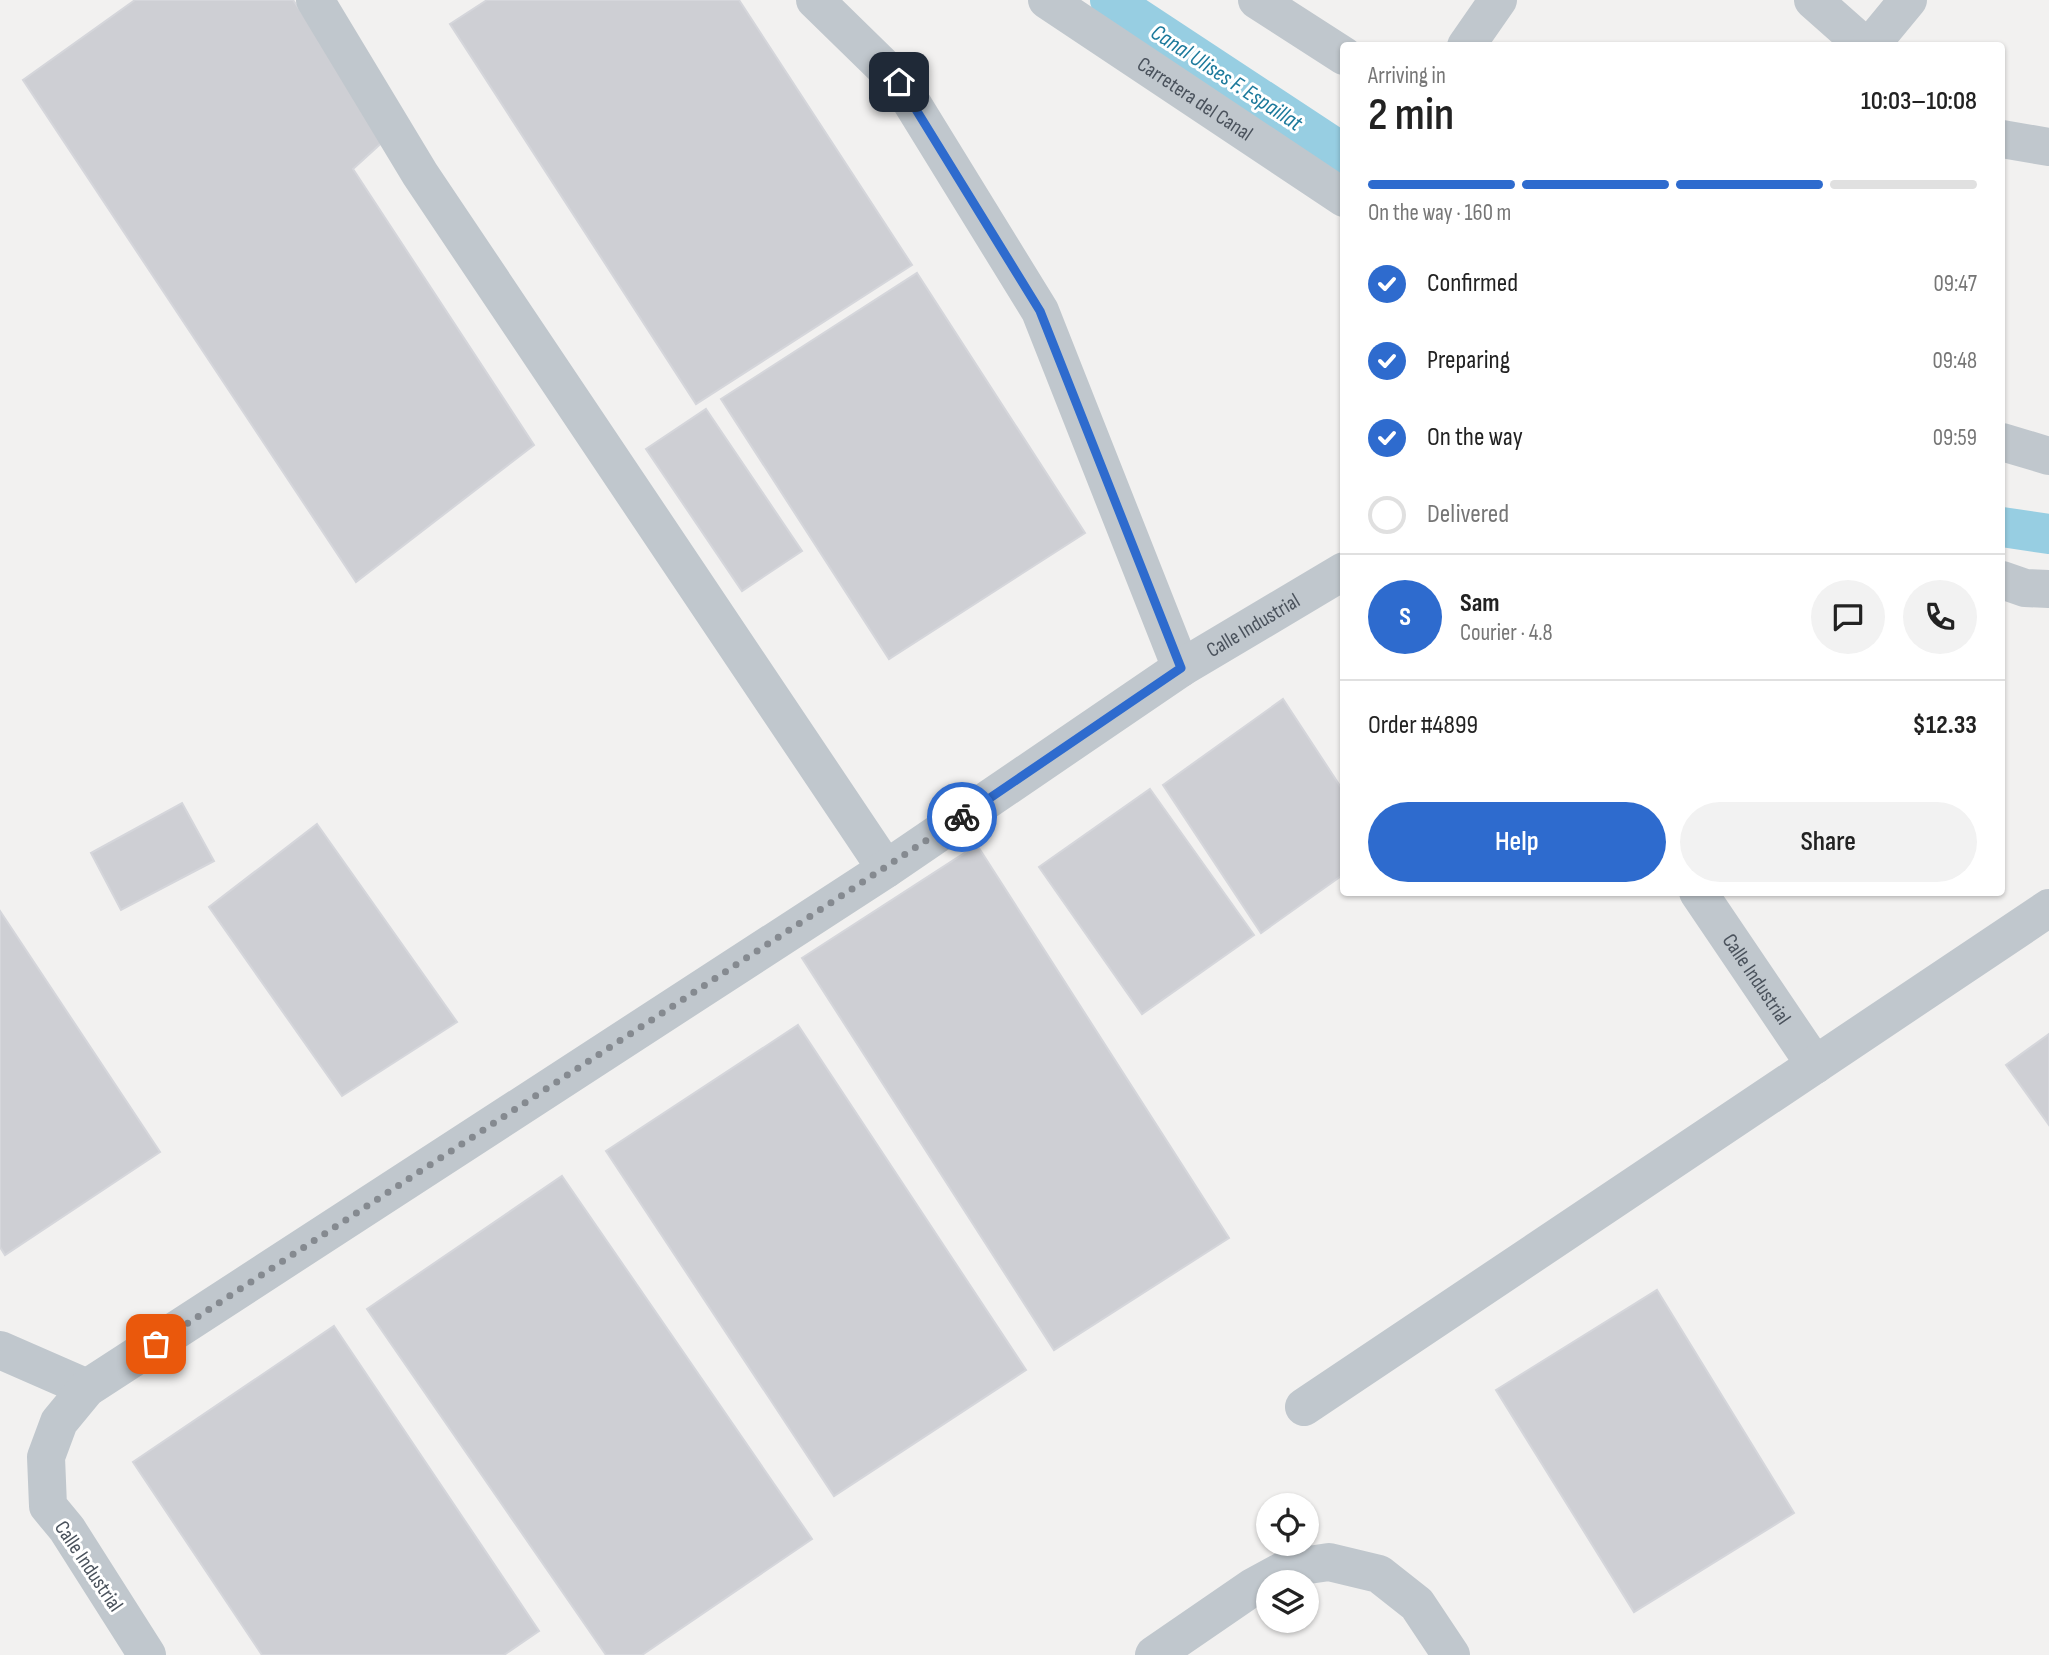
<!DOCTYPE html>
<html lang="en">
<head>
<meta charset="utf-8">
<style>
	body { margin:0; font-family:"Sofia Sans Condensed",sans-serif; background:#f2f2f2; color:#222; height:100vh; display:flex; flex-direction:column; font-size:26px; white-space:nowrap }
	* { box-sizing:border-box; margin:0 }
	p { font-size:23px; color:#767676 }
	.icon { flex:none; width:38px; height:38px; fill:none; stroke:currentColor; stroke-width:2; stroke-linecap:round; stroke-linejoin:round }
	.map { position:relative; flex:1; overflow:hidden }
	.drawer { position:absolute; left:1340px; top:42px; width:665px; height:854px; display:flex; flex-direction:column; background:#fff; border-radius:7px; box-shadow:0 2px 5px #0004 }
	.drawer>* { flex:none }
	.controls { position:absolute; left:1256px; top:1493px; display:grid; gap:14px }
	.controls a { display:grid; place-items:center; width:63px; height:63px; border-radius:50%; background:#fff; box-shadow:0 2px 5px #0004; font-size:35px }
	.pin { position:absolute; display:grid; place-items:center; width:60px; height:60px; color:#fff; margin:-30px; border-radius:14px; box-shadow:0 4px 10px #0006 }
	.courier { position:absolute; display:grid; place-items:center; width:70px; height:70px; margin:-35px; border:5px solid #2e6bce; border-radius:50%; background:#fff; color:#222; box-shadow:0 2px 9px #0007 }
	.headline em { font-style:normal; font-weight:600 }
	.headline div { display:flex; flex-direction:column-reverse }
	.headline { display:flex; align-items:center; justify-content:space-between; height:119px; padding:0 28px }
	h1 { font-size:46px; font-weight:600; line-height:52px }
	.bar { display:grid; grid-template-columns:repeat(4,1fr); gap:10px 7px; align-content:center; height:84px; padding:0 28px }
	.bar i { height:9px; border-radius:5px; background:#e0e0e0 }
	.bar .on { background:#2e6bce }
	.bar p { grid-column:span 4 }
	.line { display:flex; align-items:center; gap:18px; padding:0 28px; border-top:2px solid #e0e0e0 }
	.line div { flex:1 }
	.round { display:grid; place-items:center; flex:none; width:74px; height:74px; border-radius:37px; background:#f2f2f2 }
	ol { padding:0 28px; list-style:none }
	li { display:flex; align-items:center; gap:21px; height:77px }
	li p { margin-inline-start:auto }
	li .icon { padding:7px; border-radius:50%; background:#2e6bce; color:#fff; stroke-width:4 }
	li:last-child { color:#767676 }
	li i { width:38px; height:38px; border:4px solid #e0e0e0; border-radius:50% }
	.action { display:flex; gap:14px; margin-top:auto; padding:14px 28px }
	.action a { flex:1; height:80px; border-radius:42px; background:#2e6bce; color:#fff; font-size:28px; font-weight:600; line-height:80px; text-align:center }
	.action a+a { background:#f2f2f2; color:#222 }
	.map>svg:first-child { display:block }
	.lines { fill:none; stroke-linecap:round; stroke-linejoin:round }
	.canal { stroke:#97cee2; stroke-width:40 }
	.building { fill:#cecfd4; stroke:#d5d6db; stroke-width:2 }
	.minor { stroke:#c0c7cd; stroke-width:38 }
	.done { stroke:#858a90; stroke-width:7; stroke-dasharray:0 12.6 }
	.route { stroke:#2e6bce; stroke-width:9 }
	.labels { text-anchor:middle; stroke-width:6; stroke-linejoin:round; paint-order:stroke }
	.street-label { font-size:21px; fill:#4a525c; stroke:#fff }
	.water-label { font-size:23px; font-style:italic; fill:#1d7a9c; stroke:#fff }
</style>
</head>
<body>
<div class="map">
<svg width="2049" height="1655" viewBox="0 0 2049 1655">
	<rect width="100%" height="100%" fill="#f2f1f0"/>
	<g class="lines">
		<g class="canal">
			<path d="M1110,0l234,154"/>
			<path d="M2002,527l47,7"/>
		</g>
	</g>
	<g class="building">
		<path d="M135,0h158l95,137 -35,32 181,276 -178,137 -333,-502z"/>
		<path d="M487,0h252l173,265 -216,139 -246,-380z"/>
		<path d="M917,273l168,260 -196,126 -168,-260z"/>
		<path d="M706,409l96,142 -60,40 -96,-142z"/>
		<path d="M1283,699l61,93v82l-83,59 -98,-148z"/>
		<path d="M1150,789l104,146 -112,79 -103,-147z"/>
		<path d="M182,803l32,58 -93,49 -30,-57z"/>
		<path d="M317,824l140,198 -115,74 -133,-189z"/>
		<path d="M977,845l252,393 -175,112 -252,-392z"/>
		<path d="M0,911l160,241 -155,103 -5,-8z"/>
		<path d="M798,1025l228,345 -192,126 -228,-345z"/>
		<path d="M2049,1034v91l-43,-60z"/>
		<path d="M562,1176l250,363 -170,116h-36l-239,-346z"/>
		<path d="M1657,1290l137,223 -160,99 -138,-222z"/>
		<path d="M334,1326l205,305 -35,24h-242l-129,-193z"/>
	</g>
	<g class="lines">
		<g class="minor">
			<path d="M315,0l105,174 466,695"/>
			<path d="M815,0l84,82 141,229 141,357"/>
			<path id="s1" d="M1047,0l297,198"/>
			<path d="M1257,0l87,56"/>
			<path d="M1813,0l52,46"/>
			<path d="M1466,46l32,-46"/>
			<path d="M1870,46l38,-46"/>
			<path d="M2002,139l47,8"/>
			<path d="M2002,442l47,14"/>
			<path d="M2002,580l23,8 24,1"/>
			<path id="s2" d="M1698,892l117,173"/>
			<path d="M0,1350l87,38"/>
			<path d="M1304,1407l745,-499"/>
			<path id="s3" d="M147,1655l-80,-126 -19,-23 -2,-49 13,-35 28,-34 799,-519 295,-201 163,-97"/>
			<path d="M1154,1655l99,-68 35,-19 41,-6 50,12 38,30 34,51"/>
		</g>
	</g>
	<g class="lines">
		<path class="done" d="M156,1344l806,-527"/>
		<path class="route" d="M899,82l141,229 141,357 -219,149"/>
	</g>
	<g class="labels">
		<g class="street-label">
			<text dy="7" stroke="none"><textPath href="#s1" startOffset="178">Carretera del Canal</textPath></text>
			<text dy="7" stroke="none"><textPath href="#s3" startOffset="1703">Calle Industrial</textPath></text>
			<text dy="7" stroke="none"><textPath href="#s2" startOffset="105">Calle Industrial</textPath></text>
			<text transform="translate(89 1566) rotate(56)" y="7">Calle Industrial</text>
		</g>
		<g class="water-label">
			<text transform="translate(1227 77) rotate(33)" y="8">Canal Ulises F. Espaillat</text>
		</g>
	</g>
</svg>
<div class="controls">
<a><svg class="icon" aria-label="locate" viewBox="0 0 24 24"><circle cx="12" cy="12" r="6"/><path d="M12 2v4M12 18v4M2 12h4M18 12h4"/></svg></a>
<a><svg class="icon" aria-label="layers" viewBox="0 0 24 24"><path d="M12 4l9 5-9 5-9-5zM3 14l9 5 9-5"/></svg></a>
</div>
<div class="pin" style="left:156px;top:1344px;background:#ea580c"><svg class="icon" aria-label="bag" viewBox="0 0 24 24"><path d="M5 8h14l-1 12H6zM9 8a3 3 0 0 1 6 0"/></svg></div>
<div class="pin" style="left:899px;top:82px;background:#1f2937"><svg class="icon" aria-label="home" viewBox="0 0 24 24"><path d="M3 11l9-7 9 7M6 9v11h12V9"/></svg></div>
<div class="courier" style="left:962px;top:817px"><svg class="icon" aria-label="bike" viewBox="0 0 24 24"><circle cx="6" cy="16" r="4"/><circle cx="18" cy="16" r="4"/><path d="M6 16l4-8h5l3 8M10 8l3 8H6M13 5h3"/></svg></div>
<section class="drawer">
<div class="headline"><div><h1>2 min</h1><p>Arriving in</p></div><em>10:03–10:08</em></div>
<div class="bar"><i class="on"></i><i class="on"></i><i class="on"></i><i></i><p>On the way · 160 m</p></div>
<ol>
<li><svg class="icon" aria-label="check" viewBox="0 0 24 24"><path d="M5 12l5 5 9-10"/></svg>Confirmed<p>09:47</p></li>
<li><svg class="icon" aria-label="check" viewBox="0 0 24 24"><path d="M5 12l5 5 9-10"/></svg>Preparing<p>09:48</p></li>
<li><svg class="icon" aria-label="check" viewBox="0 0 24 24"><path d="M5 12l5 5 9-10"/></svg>On the way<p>09:59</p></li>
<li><i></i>Delivered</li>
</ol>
<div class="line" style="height:126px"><b class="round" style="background:#2e6bce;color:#fff">S</b><div><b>Sam</b><p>Courier · 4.8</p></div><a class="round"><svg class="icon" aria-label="chat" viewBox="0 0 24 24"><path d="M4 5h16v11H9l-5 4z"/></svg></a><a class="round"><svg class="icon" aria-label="phone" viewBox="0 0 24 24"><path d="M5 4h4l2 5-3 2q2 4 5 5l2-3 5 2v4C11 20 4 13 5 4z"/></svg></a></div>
<div class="line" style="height:91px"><div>Order #4899</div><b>$12.33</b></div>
<div class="action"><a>Help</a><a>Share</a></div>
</section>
</div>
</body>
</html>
